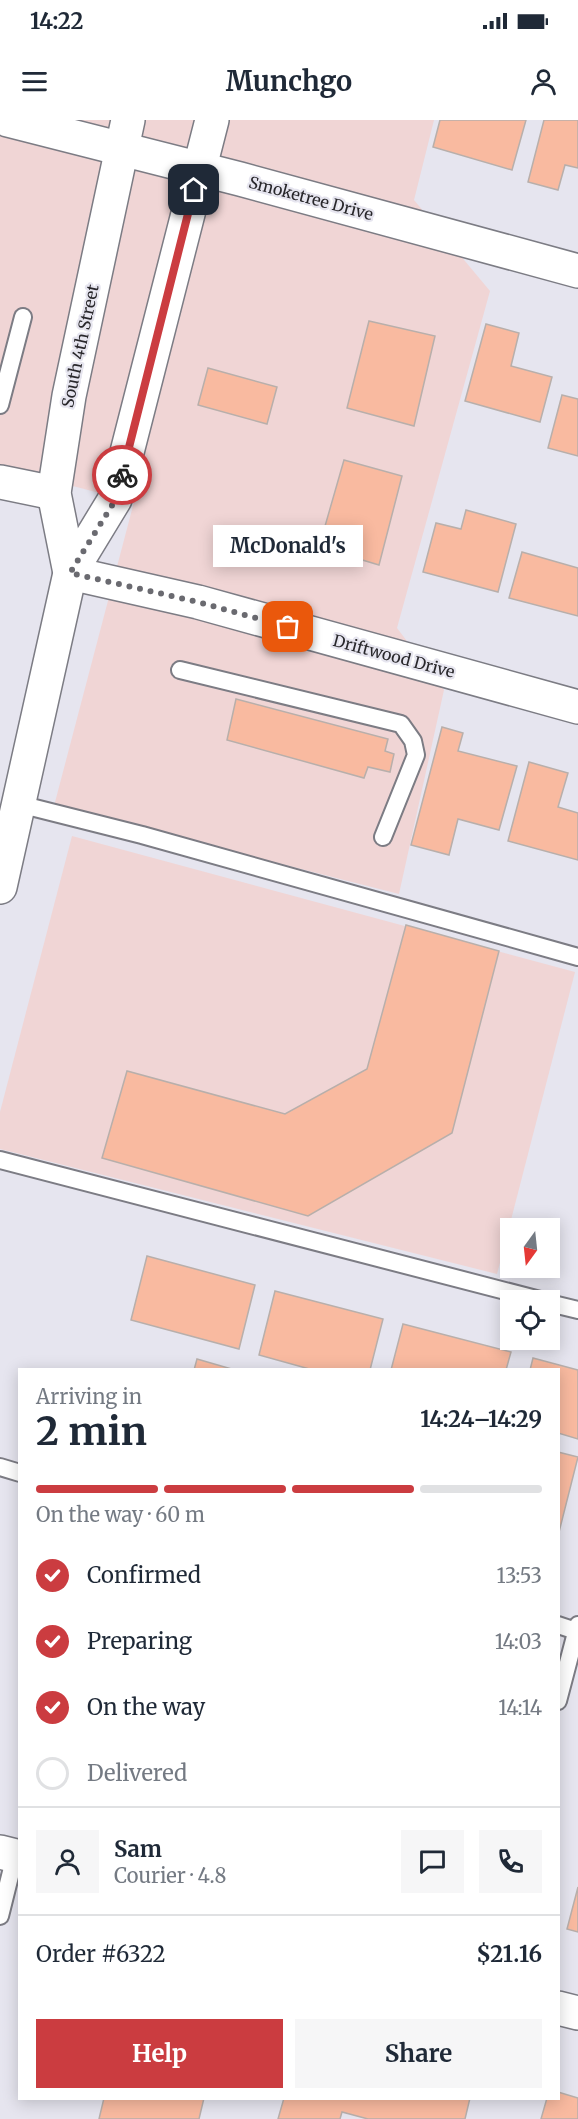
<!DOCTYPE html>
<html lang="en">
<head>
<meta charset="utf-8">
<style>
	body { margin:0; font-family:Merriweather,serif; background:#f6f6f7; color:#1f2937; height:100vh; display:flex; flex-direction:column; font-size:22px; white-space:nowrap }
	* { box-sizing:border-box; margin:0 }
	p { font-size:20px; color:#747a83 }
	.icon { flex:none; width:33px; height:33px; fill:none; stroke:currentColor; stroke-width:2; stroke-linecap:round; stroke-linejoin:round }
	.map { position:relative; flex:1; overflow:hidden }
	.panel { position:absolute; left:18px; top:1248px; width:542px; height:732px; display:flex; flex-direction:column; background:#fff; border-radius:0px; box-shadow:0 3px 15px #0003 }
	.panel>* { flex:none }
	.needle { width:39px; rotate:195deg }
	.tools { position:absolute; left:500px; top:1098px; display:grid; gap:12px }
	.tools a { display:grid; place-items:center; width:60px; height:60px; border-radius:0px; background:#fff; box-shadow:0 3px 15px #0003; font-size:30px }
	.pin { position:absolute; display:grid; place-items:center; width:51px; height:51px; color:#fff; margin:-26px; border-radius:12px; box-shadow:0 3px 9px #0006 }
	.courier { position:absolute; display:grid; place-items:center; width:60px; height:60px; margin:-30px; border:4px solid #cb3c40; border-radius:50%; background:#fff; color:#222; box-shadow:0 2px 8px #0007 }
	.bubble { position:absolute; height:42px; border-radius:0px; background:#fff; box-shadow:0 3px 15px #0003; font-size:20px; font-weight:700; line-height:42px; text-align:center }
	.headline em { font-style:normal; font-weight:700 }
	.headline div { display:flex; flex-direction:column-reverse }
	.headline { display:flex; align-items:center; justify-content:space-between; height:102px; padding:0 18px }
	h1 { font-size:39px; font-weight:700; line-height:45px }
	.bar { display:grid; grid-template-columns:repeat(4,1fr); gap:9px 6px; align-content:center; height:72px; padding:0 18px }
	.bar i { height:8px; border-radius:4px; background:#e0e1e3 }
	.bar .on { background:#cb3c40 }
	.bar p { grid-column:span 4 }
	.line { display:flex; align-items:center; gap:15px; padding:0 18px; border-top:2px solid #e0e1e3 }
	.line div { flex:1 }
	.round { display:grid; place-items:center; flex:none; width:63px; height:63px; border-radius:0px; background:#f6f6f7 }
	ol { padding:0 18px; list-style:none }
	li { display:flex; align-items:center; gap:18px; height:66px }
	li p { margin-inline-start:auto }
	li .icon { padding:6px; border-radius:50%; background:#cb3c40; color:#fff; stroke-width:4 }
	li:last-child { color:#747a83 }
	li i { width:33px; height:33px; border:3px solid #e0e1e3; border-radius:50% }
	.button { display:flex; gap:12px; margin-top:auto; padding:12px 18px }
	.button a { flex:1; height:69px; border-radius:0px; background:#cb3c40; color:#fff; font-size:24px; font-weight:700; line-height:69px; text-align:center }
	.button a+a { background:#f6f6f7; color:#1f2937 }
	.status { display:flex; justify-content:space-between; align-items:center; height:42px; padding:0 30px; background:#fff; direction:ltr }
	.status svg { height:16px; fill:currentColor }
	header { display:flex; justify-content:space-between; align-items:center; height:78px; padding:0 18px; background:#fff; font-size:27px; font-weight:700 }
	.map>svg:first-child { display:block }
	.commercial { fill:#f0d5d5 }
	.building { fill:#f9baa0; stroke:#b8afab; stroke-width:1.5 }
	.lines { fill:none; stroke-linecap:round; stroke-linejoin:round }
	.service-casing { stroke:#7c7c84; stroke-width:20 }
	.minor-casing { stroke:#7c7c84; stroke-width:36 }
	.secondary-casing { stroke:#7c7c84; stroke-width:36 }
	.service { stroke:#fff; stroke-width:16 }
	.minor { stroke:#fff; stroke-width:33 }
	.secondary { stroke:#fff; stroke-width:33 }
	.done { stroke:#6a6a70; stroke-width:6; stroke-dasharray:0 10.8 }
	.route { stroke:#cb3c40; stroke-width:8 }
	.labels { text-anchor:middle; stroke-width:4.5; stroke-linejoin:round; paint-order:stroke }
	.street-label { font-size:16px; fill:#28272b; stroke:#e6e5ef }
</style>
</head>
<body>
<div class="status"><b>14:22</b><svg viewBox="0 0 49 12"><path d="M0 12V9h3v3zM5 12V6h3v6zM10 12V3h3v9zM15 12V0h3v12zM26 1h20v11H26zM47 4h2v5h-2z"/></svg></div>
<header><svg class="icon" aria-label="menu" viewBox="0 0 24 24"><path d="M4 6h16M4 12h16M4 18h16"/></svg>Munchgo<svg class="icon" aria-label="person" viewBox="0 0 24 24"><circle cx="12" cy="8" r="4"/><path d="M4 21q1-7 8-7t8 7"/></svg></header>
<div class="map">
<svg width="578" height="1999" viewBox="0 0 578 1999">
	<rect width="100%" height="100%" fill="#e6e5ef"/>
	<g class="commercial">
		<path d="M0,0h434l-20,80 76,91 -93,337 47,62 -45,204 -345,-88 80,-304 -134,-35z"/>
		<path d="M72,716l503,136 -78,302 -497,-125v-37z"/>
	</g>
	<g class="building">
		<path d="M440,0h86l-14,50 -79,-23z"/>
		<path d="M544,0h34v48l-13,-3 -7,25 -30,-8z"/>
		<path d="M369,201l66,15 -21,90 -67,-18z"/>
		<path d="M486,204l33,9 -8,33 41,11 -12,45 -75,-21z"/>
		<path d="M208,248l69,19 -10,37 -69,-19z"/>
		<path d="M562,275l16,4v57l-30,-8z"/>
		<path d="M344,340l58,16 -23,89 -60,-18z"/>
		<path d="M466,390l50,14 -18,68 -75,-20 13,-49 25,6z"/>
		<path d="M522,432l56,16v48l-69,-18z"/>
		<path d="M236,579l152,40 -3,12 9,3 -4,18 -22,-5 -4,11 -137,-38z"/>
		<path d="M442,607l21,6 -5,18 59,15 -18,64 -41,-11 -9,36 -38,-10z"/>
		<path d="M529,642l39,11 -10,34 20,6v47l-70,-19z"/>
		<path d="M406,805l93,26 -47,182 -144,83 -206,-58 25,-87 158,43 82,-45z"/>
		<path d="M147,1136l108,29 -16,64 -108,-29z"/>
		<path d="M275,1171l108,28 -13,51h-57l-54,-15z"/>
		<path d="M403,1204l108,28 -5,18h-115z"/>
		<path d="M533,1238l45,12v69l-20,-6v-63h-28z"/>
		<path d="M197,1239l38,11h-41z"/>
		<path d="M558,1332l20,5 -20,79z"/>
		<path d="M578,1767v45l-11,-3z"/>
		<path d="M558,1972l20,6v21h-37l6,-21h11z"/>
		<path d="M104,1978h100l-5,21h-100z"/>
		<path d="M284,1978h186l-5,21h-97l-26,-7 -2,7h-62z"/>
	</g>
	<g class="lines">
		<defs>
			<g id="service">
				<path d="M0,285l23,-88"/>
				<path d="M180,550l221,54 12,17 3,14 -33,82"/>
				<path d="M19,684l123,31 436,122"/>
				<path d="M0,1040l540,140"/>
				<path d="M549,1183l29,7"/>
				<path d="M0,1347l20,6"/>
				<path d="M558,1505l18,6"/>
				<path d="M558,1581l20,-76"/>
				<path d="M0,1796l15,-60"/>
			</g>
			<g id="minor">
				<path d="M8,0l232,59 338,92"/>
				<path d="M0,362l54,11"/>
				<path d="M70,453l128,29 380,105"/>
				<path d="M0,1732l20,5"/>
				<path d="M558,1888l20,5"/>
			</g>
			<g id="secondary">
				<path d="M70,453l-16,-80 15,-97 59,-276"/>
				<path d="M0,767l70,-314 45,-74 97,-379"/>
			</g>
		</defs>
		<use href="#service" class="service-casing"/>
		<use href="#minor" class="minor-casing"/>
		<use href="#secondary" class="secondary-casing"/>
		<use href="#service" class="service"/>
		<use href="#minor" class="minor"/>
		<use href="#secondary" class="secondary"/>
	</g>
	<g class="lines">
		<path class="done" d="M122,355l-6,24 -46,74 128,29 90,25"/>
		<path class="route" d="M122,355l72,-285"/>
	</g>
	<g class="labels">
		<g class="street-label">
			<text transform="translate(311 78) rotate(15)" y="6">Smoketree Drive</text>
			<text transform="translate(80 226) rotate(-78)" y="6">South 4th Street</text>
			<text transform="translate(394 536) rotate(15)" y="6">Driftwood Drive</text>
		</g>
	</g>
</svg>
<div class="tools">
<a><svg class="needle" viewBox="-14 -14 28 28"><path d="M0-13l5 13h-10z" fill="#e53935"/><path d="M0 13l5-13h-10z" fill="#747a83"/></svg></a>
<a><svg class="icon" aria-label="locate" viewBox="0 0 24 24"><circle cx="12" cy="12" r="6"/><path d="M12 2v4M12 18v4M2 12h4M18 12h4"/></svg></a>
</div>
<div class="pin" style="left:288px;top:507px;background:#ea580c"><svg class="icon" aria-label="bag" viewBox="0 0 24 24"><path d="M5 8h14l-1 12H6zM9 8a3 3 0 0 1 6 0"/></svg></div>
<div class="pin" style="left:194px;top:70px;background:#1f2937"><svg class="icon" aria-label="home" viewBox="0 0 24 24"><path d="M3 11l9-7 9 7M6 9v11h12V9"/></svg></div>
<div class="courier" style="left:122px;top:355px"><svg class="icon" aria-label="bike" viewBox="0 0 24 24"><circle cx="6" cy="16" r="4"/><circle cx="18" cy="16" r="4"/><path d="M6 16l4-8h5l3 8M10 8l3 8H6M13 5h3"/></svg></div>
<div class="bubble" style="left:213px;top:405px;width:150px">McDonald's</div>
<section class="panel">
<div class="headline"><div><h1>2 min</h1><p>Arriving in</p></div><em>14:24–14:29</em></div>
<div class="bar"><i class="on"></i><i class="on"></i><i class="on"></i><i></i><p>On the way · 60 m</p></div>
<ol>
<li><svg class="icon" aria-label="check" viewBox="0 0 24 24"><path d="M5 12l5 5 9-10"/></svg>Confirmed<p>13:53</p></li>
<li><svg class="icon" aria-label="check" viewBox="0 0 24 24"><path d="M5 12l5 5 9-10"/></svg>Preparing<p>14:03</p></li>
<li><svg class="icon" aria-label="check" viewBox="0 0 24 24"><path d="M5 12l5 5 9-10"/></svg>On the way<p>14:14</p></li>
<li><i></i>Delivered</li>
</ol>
<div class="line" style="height:108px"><a class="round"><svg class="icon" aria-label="person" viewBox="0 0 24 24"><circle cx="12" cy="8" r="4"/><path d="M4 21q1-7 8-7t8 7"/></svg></a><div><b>Sam</b><p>Courier · 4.8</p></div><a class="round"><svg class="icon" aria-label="chat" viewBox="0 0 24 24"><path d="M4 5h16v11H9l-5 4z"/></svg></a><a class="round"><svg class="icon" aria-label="phone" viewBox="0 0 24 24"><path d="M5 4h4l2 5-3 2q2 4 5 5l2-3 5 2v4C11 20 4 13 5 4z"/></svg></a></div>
<div class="line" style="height:78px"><div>Order #6322</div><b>$21.16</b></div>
<div class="button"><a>Help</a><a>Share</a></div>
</section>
</div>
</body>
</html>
